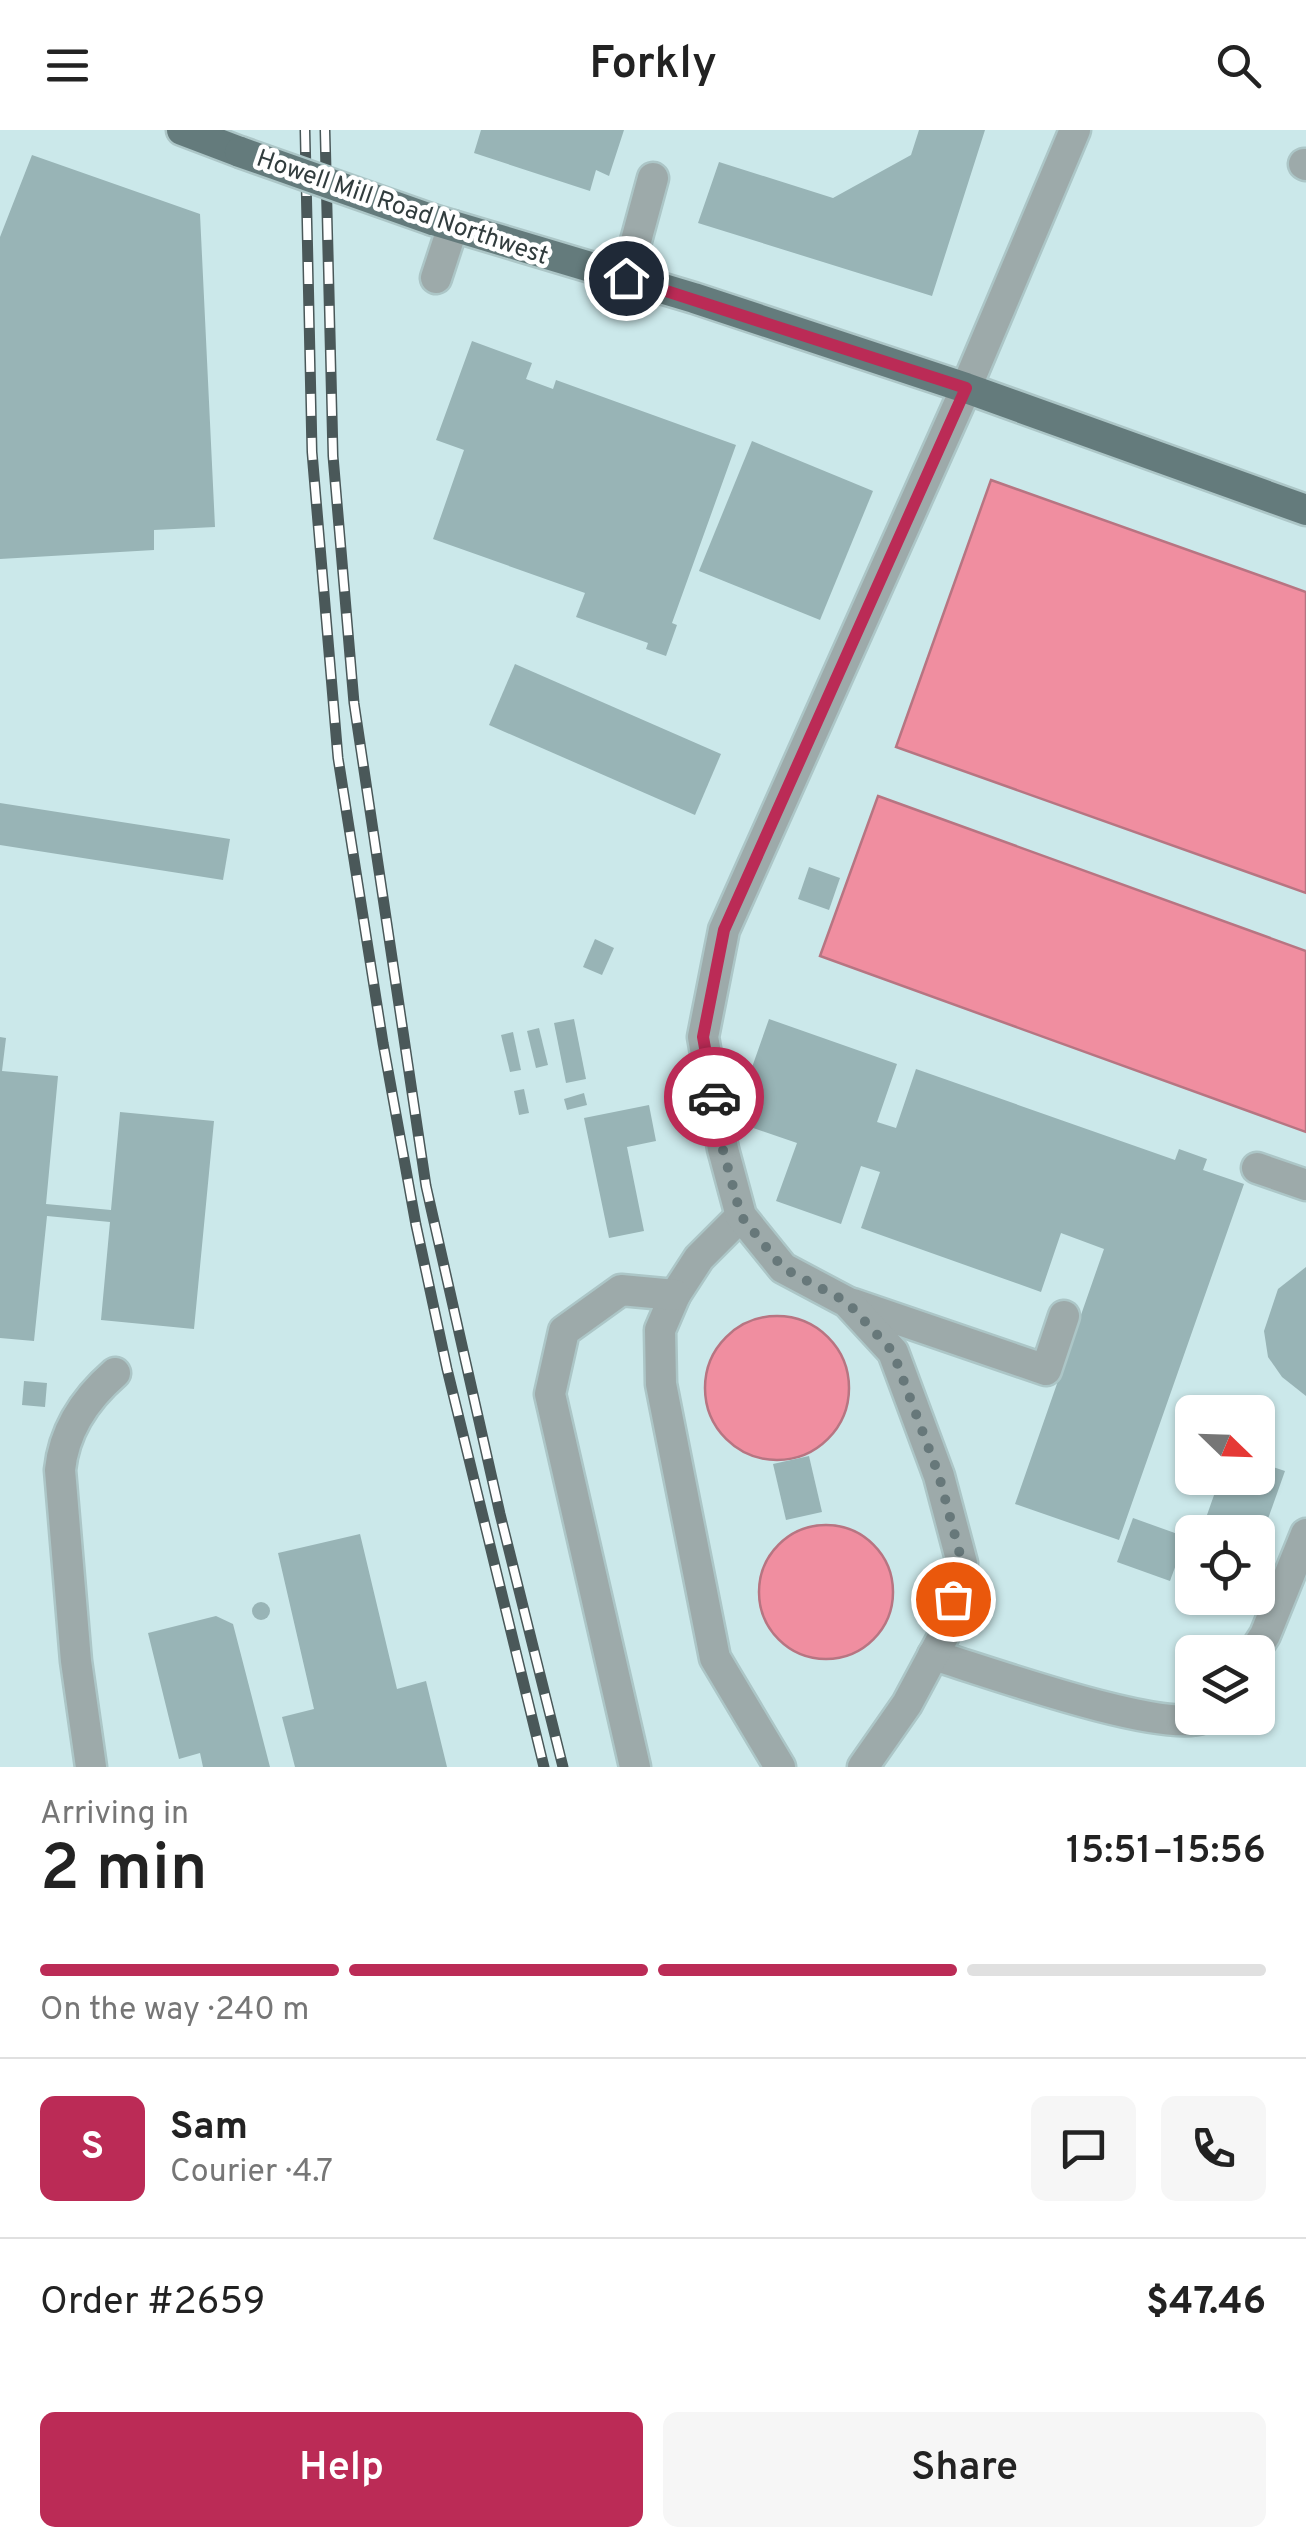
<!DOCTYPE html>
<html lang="en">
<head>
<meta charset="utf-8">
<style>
	body { margin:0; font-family:Overpass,sans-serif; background:#f6f6f6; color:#222; height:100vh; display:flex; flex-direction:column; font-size:38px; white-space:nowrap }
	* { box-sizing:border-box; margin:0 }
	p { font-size:32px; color:#767676 }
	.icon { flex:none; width:55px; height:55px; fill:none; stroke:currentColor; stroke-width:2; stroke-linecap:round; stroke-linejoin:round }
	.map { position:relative; height:1637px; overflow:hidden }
	.panel { display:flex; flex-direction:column; background:#fff; flex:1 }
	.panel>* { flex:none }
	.needle { width:65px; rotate:113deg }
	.controls { position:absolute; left:1175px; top:1265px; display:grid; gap:20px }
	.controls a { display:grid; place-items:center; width:100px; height:100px; border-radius:15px; background:#fff; box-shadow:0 2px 8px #0004; font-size:50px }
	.pin { position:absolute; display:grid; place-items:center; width:85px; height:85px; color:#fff; margin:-42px; border:5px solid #fff; border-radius:50%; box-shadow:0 2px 10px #0007 }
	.courier { position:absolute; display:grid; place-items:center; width:100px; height:100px; margin:-50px; border:8px solid #bb2b56; border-radius:50%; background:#fff; color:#222; box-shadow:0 2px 12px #0007 }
	.headline em { font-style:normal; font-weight:600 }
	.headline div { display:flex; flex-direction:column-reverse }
	.headline { display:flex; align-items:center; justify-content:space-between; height:170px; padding:0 40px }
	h1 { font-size:65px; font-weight:600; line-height:75px }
	.bar { display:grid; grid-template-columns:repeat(4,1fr); gap:15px 10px; align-content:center; height:120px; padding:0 40px }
	.bar i { height:12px; border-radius:8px; background:#e0e0e0 }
	.bar .active { background:#bb2b56 }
	.bar p { grid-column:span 4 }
	.line { display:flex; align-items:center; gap:25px; padding:0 40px; border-top:2px solid #e0e0e0 }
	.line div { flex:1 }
	.round { display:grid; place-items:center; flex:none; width:105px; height:105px; border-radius:15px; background:#f6f6f6 }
	.button { display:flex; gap:20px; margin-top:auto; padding:20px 40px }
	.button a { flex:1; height:115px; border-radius:15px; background:#bb2b56; color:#fff; font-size:40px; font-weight:600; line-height:115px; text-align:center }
	.button a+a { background:#f6f6f6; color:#222 }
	header { display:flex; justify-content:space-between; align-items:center; height:130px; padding:0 40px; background:#fff; font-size:45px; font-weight:600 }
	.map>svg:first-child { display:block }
	.water { fill:#f08ea0; stroke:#b77582; stroke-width:2.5 }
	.building { fill:#98b4b6 }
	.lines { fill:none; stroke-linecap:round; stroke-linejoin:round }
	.minor-casing { stroke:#acc6c7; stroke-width:35 }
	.major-casing { stroke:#acc6c7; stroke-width:35 }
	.minor { stroke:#9daaaa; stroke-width:30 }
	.major { stroke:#647b7c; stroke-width:30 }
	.rail-casing { stroke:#4a5859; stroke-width:11 }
	.rail { stroke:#fff; stroke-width:8; stroke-dasharray:22; stroke-linecap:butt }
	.major-bridge-casing { stroke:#acc6c7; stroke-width:35; stroke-linecap:butt }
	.major-bridge { stroke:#647b7c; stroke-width:30 }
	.done { stroke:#67787a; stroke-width:10; stroke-dasharray:0 18 }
	.route { stroke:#bb2b56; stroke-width:12 }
	.labels { text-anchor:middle; stroke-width:9; stroke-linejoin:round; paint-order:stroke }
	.street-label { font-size:25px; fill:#313c3d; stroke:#fff }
</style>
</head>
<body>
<header><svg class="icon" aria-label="menu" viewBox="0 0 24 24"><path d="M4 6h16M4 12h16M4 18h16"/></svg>Forkly<svg class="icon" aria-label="search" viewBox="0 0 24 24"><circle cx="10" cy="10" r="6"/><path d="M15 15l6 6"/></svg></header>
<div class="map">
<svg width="1306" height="1637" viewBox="0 0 1306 1637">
	<rect width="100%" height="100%" fill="#cbe8ea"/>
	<g class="water">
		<path d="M991,350l315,112v301l-410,-146z"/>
		<path d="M878,666l428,155v181l-486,-176z"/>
		<circle cx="777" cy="1258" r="72"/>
		<circle cx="826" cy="1462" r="67"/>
	</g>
	<g class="building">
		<path d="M481,0h143l-15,46 -13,-6 -6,21 -116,-38z"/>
		<path d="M919,0h66l-53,166 -234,-73 21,-61 114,36 78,-43z"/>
		<path d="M32,25l168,59 15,313 -61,3v20l-154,9v-322z"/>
		<path d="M472,211l60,22 -6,16 27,10 3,-9 180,65 -64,178 5,2 -11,31 -20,-7 2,-6 -72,-26 9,-24 -152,-54 31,-89 -28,-10z"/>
		<path d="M752,311l121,50 -53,129 -121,-49z"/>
		<path d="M515,534l206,90 -26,61 -206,-90z"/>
		<path d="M0,673l230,36 -7,41 -223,-35z"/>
		<path d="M809,737l31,11 -11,32 -31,-11z"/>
		<path d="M595,809l19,9 -12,27 -19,-8z"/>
		<path d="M574,889l12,60 -20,4 -12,-60z"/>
		<path d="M769,889l128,45 -20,58 19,6 20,-59 259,91 4,-11 28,10 -4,11 41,14 -125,356 -104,-36 89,-255 -43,-16 -20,59 -180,-64 19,-56 -19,-6 -20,58 -65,-23 21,-58 -64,-22z"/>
		<path d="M539,898l9,37 -12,3 -9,-37z"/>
		<path d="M513,902l8,38 -11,2 -9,-37z"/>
		<path d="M0,907l6,1 -4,33 56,5 -12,128 65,6 9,-98 94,9 -20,208 -93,-9 9,-98 -63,-6 -13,125 -34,-3z"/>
		<path d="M524,959l5,24 -10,2 -5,-24z"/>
		<path d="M584,963l3,12 -20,5 -3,-11z"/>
		<path d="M649,975l7,36 -29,6 17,84 -35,7 -25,-120z"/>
		<path d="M1306,1137v129l-24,-19 -14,-20 -4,-26 14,-42z"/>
		<path d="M24,1251l23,2 -2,24 -23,-2z"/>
		<path d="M809,1326l13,56 -36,8 -13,-56z"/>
		<path d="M1258,1332l27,9 -27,76v-15h-57l19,-54h38z"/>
		<path d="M1133,1388l53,19 -16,44 -53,-19z"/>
		<path d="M360,1404l37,155 29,-8 21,86h-152l-13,-50 32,-8 -36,-156z"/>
		<path d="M1192,1427v35l-11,-4z"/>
		<path d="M1210,1468h30l-3,10z"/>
		<circle cx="261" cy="1481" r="9"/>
		<path d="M216,1486l17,8 37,143h-67l-3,-14 -21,6 -31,-126z"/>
	</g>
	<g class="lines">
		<defs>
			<g id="minor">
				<path d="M1304,34l2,1"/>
				<path d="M436,148l17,-52"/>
				<path d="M626,148l27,-100"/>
				<path d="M1257,1038l49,17"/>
				<path d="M741,1086l-42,42 -24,37 -15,35 1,54 54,274 65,109"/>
				<path d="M853,1174l193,66 18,-54"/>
				<path d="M1254,1522l11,-17 41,-101"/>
				<path d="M933,1525c50,15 228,79 269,63"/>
				<path d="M91,1637l-15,-106 -16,-191c4,-40 25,-71 55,-97"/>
				<path d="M635,1637l-85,-373 14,-63 57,-41 54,5"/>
				<path d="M863,1637l44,-63 37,-69 18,-72 -23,-87 -46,-124 -46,-50 -64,-34 -42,-52 -18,-67 -20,-112 21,-107 242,-542 109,-258"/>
			</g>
			<g id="major">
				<path d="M182,0l58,22"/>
				<path d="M433,90l261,78 272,90 340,122"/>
			</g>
		</defs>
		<use href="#minor" class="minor-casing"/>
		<use href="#major" class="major-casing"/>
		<use href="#minor" class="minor"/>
		<use href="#major" class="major"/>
		<defs>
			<g id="rail">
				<path d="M305,0l7,322 26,306 45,285 33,182 31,144 97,398"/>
				<path d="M325,0l8,326 21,247 72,483 74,328 63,253"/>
			</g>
		</defs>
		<use href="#rail" class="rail-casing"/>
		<use href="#rail" class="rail"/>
		<defs>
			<path id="major-bridge" d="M240,22l193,68"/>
		</defs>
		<use href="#major-bridge" class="major-bridge-casing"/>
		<use href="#major-bridge" class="major-bridge"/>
	</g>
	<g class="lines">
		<path class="done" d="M714,967l9,53 18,66 42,52 64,34 46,50 46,124 23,86 -9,37"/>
		<path class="route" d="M626,148l340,110 -242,542 -21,107 11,60"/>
	</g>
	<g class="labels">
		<g class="street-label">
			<text transform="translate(403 76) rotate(19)" y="9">Howell Mill Road Northwest</text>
		</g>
	</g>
</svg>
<div class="controls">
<a><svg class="needle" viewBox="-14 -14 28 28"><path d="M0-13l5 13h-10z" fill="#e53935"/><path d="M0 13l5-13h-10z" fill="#767676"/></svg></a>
<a><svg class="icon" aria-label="locate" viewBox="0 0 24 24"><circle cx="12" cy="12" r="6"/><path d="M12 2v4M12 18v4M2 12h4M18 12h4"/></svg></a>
<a><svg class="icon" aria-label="layers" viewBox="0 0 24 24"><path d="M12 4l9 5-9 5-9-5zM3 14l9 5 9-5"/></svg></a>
</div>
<div class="pin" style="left:953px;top:1469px;background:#ea580c"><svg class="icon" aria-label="bag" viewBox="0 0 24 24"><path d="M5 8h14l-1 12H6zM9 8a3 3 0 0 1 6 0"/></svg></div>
<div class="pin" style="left:626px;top:148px;background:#1f2937"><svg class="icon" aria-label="home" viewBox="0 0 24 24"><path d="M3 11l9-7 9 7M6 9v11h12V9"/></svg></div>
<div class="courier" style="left:714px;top:967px"><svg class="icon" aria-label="car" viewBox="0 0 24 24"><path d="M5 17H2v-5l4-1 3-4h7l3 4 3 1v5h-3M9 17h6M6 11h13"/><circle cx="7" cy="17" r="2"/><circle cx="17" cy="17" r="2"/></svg></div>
</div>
<section class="panel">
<div class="headline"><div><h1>2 min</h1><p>Arriving in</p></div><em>15:51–15:56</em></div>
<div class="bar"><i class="active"></i><i class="active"></i><i class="active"></i><i></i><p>On the way · 240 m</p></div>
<div class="line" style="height:180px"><b class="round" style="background:#bb2b56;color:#fff">S</b><div><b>Sam</b><p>Courier · 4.7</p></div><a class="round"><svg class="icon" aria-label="chat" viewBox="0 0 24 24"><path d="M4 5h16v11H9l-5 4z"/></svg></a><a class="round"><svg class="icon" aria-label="phone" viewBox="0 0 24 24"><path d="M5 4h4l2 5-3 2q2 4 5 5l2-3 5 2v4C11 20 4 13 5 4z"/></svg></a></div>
<div class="line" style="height:130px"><div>Order #2659</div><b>$47.46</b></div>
<div class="button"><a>Help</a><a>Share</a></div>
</section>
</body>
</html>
